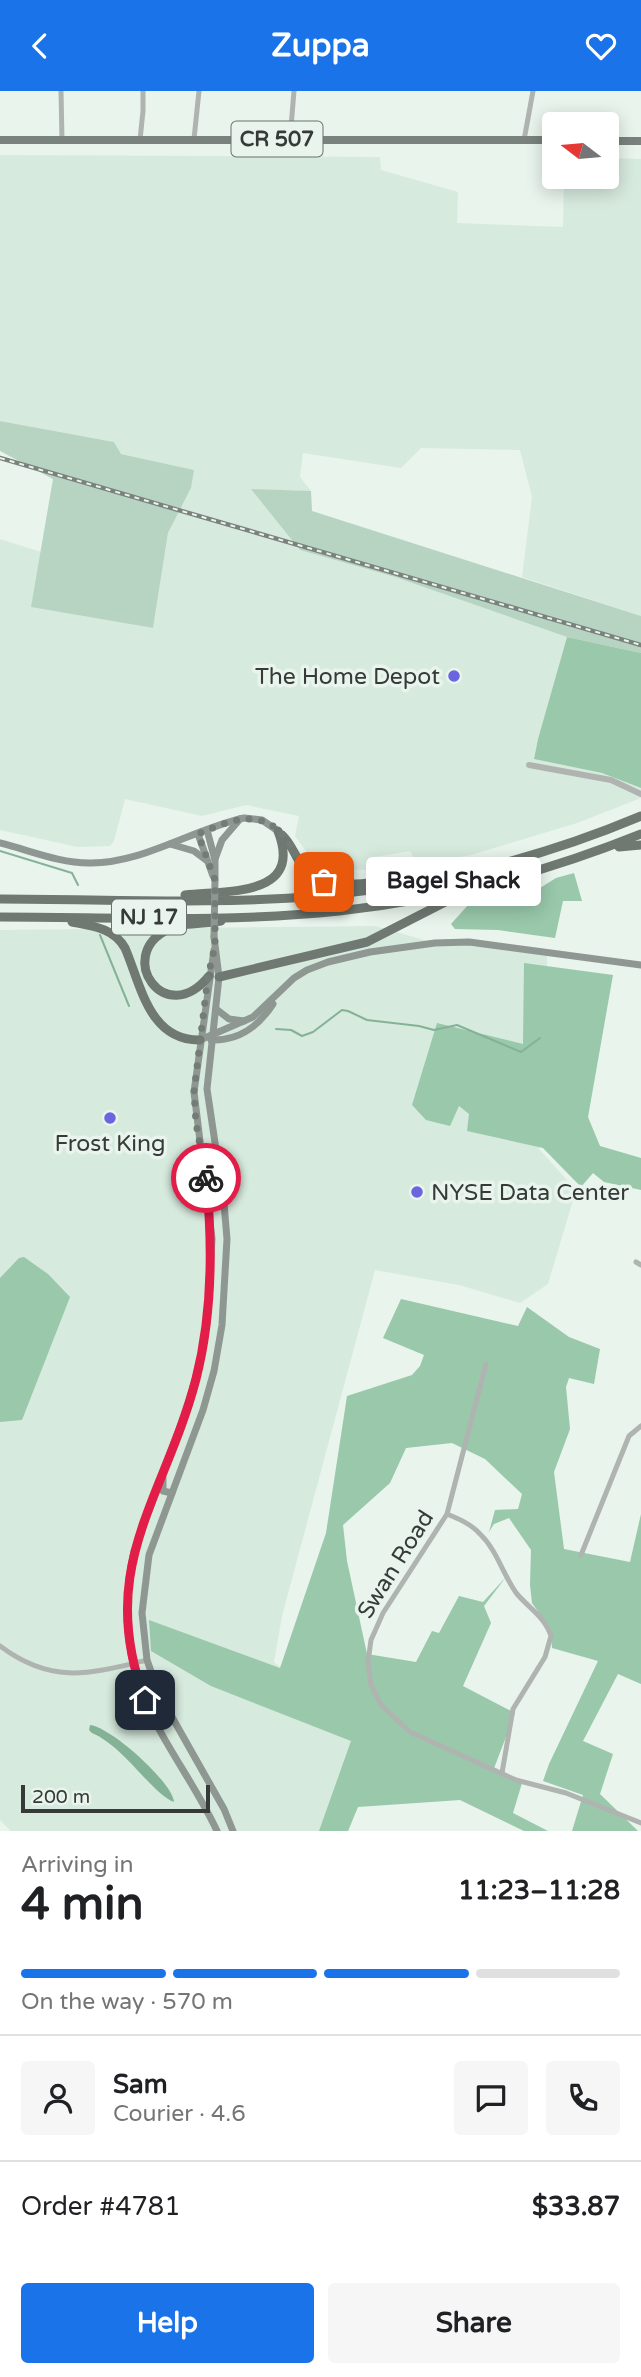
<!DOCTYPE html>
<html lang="en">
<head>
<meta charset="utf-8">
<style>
	body { margin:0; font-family:"Varela Round",sans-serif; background:#f6f6f6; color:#202124; height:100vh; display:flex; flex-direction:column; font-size:26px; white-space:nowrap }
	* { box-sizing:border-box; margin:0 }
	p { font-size:23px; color:#757577 }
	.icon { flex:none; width:38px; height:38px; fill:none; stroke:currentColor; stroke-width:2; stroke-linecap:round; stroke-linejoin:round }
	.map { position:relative; height:1740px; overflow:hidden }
	.sheet { display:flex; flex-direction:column; background:#fff; flex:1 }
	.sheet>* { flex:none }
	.needle { width:46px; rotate:286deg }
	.buttons { position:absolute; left:542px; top:21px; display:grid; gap:14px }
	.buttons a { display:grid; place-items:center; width:77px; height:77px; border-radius:7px; background:#fff; box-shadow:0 4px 18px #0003; font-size:35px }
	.scale { position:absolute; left:21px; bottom:18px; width:189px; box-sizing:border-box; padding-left:7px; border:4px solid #363b38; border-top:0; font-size:19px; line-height:24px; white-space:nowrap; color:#363b38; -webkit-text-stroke:5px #e8f4ec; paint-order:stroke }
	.pin { position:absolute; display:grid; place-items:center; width:60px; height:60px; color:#fff; margin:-30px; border-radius:14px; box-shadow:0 4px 10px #0006 }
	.courier { position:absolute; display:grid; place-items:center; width:70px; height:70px; margin:-35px; border:5px solid #e11d48; border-radius:50%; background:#fff; color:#222; box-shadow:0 2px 9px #0007 }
	.bubble { position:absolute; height:49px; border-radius:7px; background:#fff; box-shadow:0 4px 18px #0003; font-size:23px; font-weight:700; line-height:49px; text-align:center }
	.overview em { font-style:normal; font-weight:700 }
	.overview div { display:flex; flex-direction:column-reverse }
	.overview { display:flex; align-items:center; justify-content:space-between; height:119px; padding:0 21px }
	h1 { font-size:46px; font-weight:700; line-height:52px }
	.bar { display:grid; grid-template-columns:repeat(4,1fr); gap:10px 7px; align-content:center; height:84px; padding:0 21px }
	.bar i { height:9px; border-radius:5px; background:#e0e0e0 }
	.bar .on { background:#1a73e8 }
	.bar p { grid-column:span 4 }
	.line { display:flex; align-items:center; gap:18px; padding:0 21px; border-top:2px solid #e0e0e0 }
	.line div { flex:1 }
	.round { display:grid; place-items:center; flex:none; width:74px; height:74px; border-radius:7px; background:#f6f6f6 }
	.cta { display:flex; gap:14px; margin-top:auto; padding:14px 21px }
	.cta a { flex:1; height:80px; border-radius:7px; background:#1a73e8; color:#fff; font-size:28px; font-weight:700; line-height:80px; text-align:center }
	.cta a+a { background:#f6f6f6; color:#202124 }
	header { display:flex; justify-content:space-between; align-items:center; height:91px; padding:0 21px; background:#1a73e8; color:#fff; font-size:32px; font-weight:700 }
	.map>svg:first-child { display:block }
	.built { fill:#d7eade }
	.green { fill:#b6d4c1 }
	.forest { fill:#99c8ab }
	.water { fill:#84b296 }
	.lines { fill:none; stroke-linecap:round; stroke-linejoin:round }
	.stream { stroke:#84b296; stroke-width:2 }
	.minor { stroke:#afb4b1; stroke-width:5 }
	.tertiary { stroke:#afb4b1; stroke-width:6 }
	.secondary { stroke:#8f9792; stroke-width:7 }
	.primary { stroke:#79827c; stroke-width:8 }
	.trunk { stroke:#6f7972; stroke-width:9 }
	.rail-casing { stroke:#7b827d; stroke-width:4.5 }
	.rail { stroke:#e8f4ec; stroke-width:2; stroke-dasharray:5; stroke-linecap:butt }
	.secondary-bridge { stroke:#8f9792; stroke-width:7 }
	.done { stroke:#747c77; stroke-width:7; stroke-dasharray:0 12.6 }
	.route { stroke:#e11d48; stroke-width:9 }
	.poi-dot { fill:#6a65df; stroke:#e8f4ec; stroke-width:2.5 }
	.labels { text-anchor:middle; stroke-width:7; stroke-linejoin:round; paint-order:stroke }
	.shield { fill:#e8f4ec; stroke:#6b726e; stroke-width:2 }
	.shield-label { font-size:21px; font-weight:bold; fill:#363b38 }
	.poi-label { font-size:23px; fill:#363b38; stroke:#e8f4ec; text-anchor:end }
	.street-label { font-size:23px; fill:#363b38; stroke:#e8f4ec }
</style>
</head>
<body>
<header><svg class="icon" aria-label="back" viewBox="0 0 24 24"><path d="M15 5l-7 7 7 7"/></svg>Zuppa<svg class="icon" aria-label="heart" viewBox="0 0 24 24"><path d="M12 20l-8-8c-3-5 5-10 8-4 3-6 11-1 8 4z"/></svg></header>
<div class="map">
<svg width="641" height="1740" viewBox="0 0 641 1740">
	<rect width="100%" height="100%" fill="#e8f4ec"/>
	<g class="built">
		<path d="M0,64l380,2 1,13 77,22 -1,31 106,4 1,-50h43v-19l34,1v457l-119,-39 10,-80 -12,-47 -99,-2 -20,20 -98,-15 -3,24 11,14 -58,-2 47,61 95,27 172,60 -29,102 -4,20 68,14 39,15v10l-64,25 -106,32 -53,10 -8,-14 -42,7v12l-50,-2 -23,-32 4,-20 -53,-11 -44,11 -77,-17 -11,42 -4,5 -32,1 -78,-17v-291l41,13 -9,55 121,21 15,-95 23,-45 2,-18 -72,-16 -7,-12 -114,-21z"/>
		<path d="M375,835l60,17 16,-1 96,10v87l-8,110 37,41 -28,94 -28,19 -61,-18 -84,-15 -93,346 -8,46 82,72 -27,97h-318l-11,-11v-890z"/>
	</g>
	<g class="green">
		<path d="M0,330l114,21 7,12 73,16 -3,18 -23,45 -15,95 -122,-21 22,-128 -53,-28z"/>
		<path d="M251,398l60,2 1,20 329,105v37l-74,-16 -172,-60 -95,-27z"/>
	</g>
	<g class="forest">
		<path d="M567,546l74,16v135l-39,-15 -68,-14 4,-20z"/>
		<path d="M574,782l8,28h-19l-8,37 -57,-8 -43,-1 -4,-5 18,-20 71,-16 16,-10z"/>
		<path d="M524,872l89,12 -25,142 12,29 41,12v32l-37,-8 -11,-9 -12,14 -38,-39 -76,-17 2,-17 -10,-8 -9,20 -24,-6 -14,-15 25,-82 86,21z"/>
		<path d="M24,1166l24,17 22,23 -48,123 -22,2v-144l19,-20z"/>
		<path d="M401,1208l117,27 9,-19 42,30 31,12 -6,35 -25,-6 -3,9 4,42 -16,43 10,77 66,13 11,-48v170l-23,-10 -35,67 30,13 -13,40 38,37h-66l11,-36 -40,-14 6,-17 49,-103 -46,-13 -1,-18 -19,-27 -2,-18 1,-35 -22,-32 -15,6 -5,8 6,-22 23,-1 4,-15 -37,-35 -33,-16 -46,5 -16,35 -47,42 4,36 20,93 49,8 16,-31 7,2 20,-37 24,6 23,-25 -22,29 7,17 -28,63 52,27 -22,58 29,12 -9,30 35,18h-24l-64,-31 -102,7 -10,24h-29l32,-90 -140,-55 -60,-35 -2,-31 131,48 46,-135 21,-137 65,-21 8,-9 4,-11 -41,-17z"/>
	</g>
	<path class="water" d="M90,1634c21,2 83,58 84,77 -23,-9 -49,-55 -82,-69l-3,-3z"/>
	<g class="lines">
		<g class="stream">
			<path d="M0,760l72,22 6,12"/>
			<path d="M100,844l29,71"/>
			<path d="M276,938l15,1 11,6 11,-4 29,-22 6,1 19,9 52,6 15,4 23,-5 64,27 19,-14"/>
		</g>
		<g class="minor">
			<path d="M61,0l1,49"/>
			<path d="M194,48l5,-48"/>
			<path d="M290,48l4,-48"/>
			<path d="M140,49l3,-29v-20"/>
			<path d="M524,49l9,-49"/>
			<path d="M636,1171l5,3"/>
			<path d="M486,1273l-39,150 -64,99 -12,27 -3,22 3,23 10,20 29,27 106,48 50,13 75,30"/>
			<path d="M447,1423c12,5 24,10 33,20 17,16 23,41 37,60 12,14 28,23 34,42l-6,21 -32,52 -11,64"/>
			<path d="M581,1464l48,-119 12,-10"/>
			<path d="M0,1555c52,39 89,28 147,14"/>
		</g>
		<path class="tertiary" d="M529,674l82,15 30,14"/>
		<g class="secondary">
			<path d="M207,739l8,30v20"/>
			<path d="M198,743l15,42"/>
			<path d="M0,752c29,7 59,20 89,20 53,1 104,-34 155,-45l18,2 16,11"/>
			<path d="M170,753l24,7 12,9"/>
			<path d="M215,768l7,-19 18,-21"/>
			<path d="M214,846l5,40 -12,112 17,114 3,36 -5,86 -8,46 -11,39 -54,145 -7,58 5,47 12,34 65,115 9,22"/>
			<path d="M214,859l-20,142 18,147 -5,84 -5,31 -14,51 -54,146c-13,58 -8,114 19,167 20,39 46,74 64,113"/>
			<path d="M216,918l13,10 15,2"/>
			<path d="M200,949l53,-23 41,-39 13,-8 21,-8 42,-10 65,-9 34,-1 172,23"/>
			<path d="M211,949c28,1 47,-13 62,-36"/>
			<path d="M163,1387v13l9,2"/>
		</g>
		<g class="primary">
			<path d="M0,49h555"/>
			<path d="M607,50h34"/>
		</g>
		<g class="trunk">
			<path d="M282,744c9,8 12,19 19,29 16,23 41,22 67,19l5,6"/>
			<path d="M619,756l22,-2"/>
			<path d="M185,804c41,-5 119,3 93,-64"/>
			<path d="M0,808c106,0 213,6 318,-3 111,-10 221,-37 323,-80"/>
			<path d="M0,826c113,0 227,6 339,-6 105,-11 205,-38 302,-77"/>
			<path d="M72,831c21,4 42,6 53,26 16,37 24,93 75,92"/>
			<path d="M209,885c-44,54 -94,-20 -42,-46 16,-8 37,-6 54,-9"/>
			<path d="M219,886l148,-35 90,-46"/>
		</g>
		<defs>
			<path id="rail" d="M0,367l641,187"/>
		</defs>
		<use href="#rail" class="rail-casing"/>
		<use href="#rail" class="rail"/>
		<path class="secondary-bridge" d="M214,846l1,-57"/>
	</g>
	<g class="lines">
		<path class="done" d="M206,1087l-10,-55 -2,-31 14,-116 7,-30v-66l-17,-46c35,-15 68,-29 93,12 9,16 15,28 33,36"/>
		<path class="route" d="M145,1609c-50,-133 19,-200 51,-321 17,-67 17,-134 10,-201"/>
	</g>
	<g class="poi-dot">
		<circle cx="454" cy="585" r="7"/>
		<circle cx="110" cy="1027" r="7"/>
		<circle cx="417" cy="1101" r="7"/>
	</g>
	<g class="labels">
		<g class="shield">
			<rect x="231.5" y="30.5" width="91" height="35" rx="5"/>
			<rect x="112" y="808.5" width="74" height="35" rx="5"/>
		</g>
		<g class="shield-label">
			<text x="277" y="55">CR 507</text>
			<text x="149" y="833">NJ 17</text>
		</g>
		<g class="poi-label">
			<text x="440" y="593">The Home Depot</text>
			<text x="110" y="1060" text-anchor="middle">Frost King</text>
			<text x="431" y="1109" text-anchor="start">NYSE Data Center</text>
		</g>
		<g class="street-label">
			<text transform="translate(395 1473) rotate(-58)" y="8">Swan Road</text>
		</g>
	</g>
</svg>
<div class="buttons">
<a><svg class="needle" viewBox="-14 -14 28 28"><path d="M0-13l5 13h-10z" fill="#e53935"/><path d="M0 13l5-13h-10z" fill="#757577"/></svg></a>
</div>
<div class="scale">200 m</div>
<div class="pin" style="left:324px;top:791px;background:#ea580c"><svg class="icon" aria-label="bag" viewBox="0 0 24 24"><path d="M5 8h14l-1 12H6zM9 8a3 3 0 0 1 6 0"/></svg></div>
<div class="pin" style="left:145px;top:1609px;background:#1f2937"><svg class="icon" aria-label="home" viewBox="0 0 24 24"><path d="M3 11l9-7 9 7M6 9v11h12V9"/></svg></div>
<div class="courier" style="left:206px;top:1087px"><svg class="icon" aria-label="bike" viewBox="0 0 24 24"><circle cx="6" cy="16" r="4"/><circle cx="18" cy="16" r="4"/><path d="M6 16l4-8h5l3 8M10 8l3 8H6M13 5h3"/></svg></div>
<div class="bubble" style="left:366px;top:766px;width:175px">Bagel Shack</div>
</div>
<section class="sheet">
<div class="overview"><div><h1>4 min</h1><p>Arriving in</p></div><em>11:23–11:28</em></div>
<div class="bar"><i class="on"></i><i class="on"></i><i class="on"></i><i></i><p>On the way · 570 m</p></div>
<div class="line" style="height:126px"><a class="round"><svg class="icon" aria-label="person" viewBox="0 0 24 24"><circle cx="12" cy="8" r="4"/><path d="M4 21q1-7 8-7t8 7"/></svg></a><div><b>Sam</b><p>Courier · 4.6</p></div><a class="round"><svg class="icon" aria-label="chat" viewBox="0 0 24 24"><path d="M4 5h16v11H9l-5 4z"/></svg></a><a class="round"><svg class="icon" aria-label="phone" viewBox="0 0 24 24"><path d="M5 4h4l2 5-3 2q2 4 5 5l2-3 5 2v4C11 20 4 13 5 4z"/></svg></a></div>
<div class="line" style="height:91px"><div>Order #4781</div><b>$33.87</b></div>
<div class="cta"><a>Help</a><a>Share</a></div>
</section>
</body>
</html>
